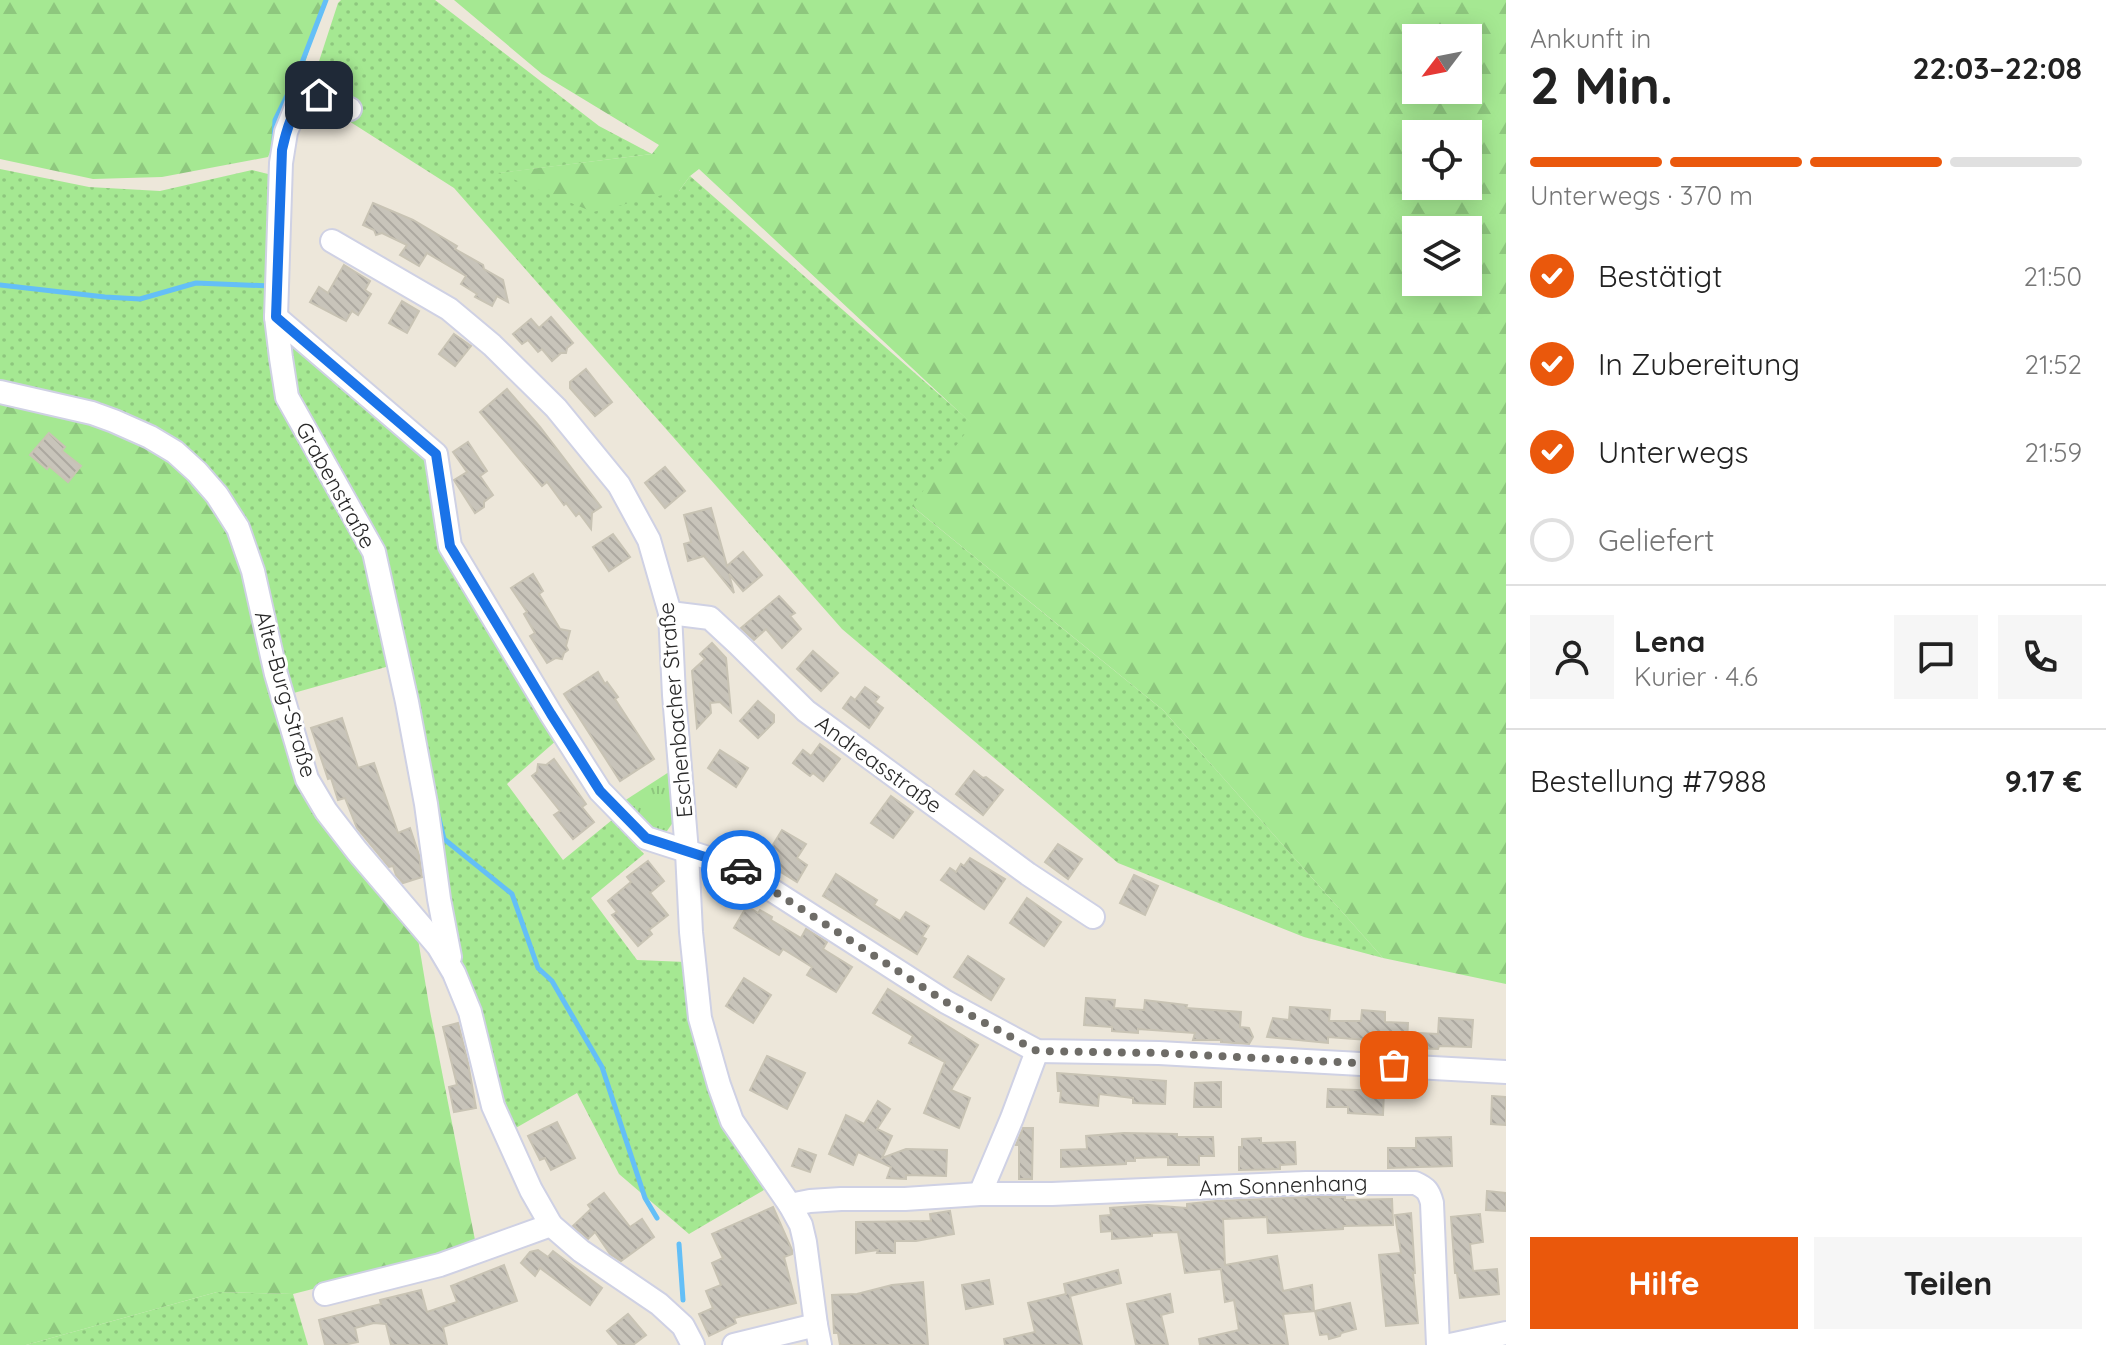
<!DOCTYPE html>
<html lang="de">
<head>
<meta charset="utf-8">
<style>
	body { margin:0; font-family:Quicksand,sans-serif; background:#f6f6f6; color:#222; height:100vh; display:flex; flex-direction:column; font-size:30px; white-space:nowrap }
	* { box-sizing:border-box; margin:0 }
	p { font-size:26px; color:#767676 }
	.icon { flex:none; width:44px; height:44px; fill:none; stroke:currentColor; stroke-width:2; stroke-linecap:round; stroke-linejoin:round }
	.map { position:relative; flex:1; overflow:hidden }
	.drawer { display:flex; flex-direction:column; background:#fff; width:600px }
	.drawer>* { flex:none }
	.needle { width:52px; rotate:238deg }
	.tools { position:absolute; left:1402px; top:24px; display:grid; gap:16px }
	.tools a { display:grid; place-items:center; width:80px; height:80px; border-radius:0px; background:#fff; box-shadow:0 4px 20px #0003; font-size:40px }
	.pin { position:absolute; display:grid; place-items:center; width:68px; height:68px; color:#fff; margin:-34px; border-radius:16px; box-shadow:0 4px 12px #0006 }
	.courier { position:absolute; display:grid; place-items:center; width:80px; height:80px; margin:-40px; border:6px solid #1a73e8; border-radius:50%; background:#fff; color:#222; box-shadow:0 2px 10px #0007 }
	.headline em { font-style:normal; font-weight:700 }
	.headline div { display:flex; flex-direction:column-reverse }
	.headline { display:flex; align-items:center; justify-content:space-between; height:136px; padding:0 24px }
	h1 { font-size:52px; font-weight:700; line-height:60px }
	.bar { display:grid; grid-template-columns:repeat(4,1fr); gap:12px 8px; align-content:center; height:96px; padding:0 24px }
	.bar i { height:10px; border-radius:6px; background:#e0e0e0 }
	.bar .on { background:#ea580c }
	.bar p { grid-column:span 4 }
	.line { display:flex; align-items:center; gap:20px; padding:0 24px; border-top:2px solid #e0e0e0 }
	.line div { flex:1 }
	.round { display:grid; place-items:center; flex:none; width:84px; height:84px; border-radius:0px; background:#f6f6f6 }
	ol { padding:0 24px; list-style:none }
	li { display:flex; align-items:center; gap:24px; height:88px }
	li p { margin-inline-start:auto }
	li .icon { padding:8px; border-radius:50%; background:#ea580c; color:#fff; stroke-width:4 }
	li:last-child { color:#767676 }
	li i { width:44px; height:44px; border:4px solid #e0e0e0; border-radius:50% }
	.cta { display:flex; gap:16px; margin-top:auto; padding:16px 24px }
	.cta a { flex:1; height:92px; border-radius:0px; background:#ea580c; color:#fff; font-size:32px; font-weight:700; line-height:92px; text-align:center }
	.cta a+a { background:#f6f6f6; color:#222 }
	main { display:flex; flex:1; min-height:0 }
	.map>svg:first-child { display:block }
	.grass { fill:url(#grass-dots) }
	.forest { fill:url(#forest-firs); fill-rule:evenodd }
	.park { fill:url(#park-tufts) }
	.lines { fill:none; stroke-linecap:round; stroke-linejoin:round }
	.stream { stroke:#64bff7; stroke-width:5 }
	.building { fill:url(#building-back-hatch); stroke:#c8c3b4; stroke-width:2 }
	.minor-casing { stroke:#cfd1e4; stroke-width:26 }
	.minor { stroke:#fff; stroke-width:22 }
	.done { stroke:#6e6c67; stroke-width:8; stroke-dasharray:0 14.4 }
	.route { stroke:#1a73e8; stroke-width:10 }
	.labels { text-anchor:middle; stroke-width:6; stroke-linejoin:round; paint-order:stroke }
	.street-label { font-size:22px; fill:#292929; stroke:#fff }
</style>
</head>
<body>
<main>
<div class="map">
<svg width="1506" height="1345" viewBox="0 0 1506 1345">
	<defs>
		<pattern id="grass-dots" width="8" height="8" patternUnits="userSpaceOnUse" patternTransform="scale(2)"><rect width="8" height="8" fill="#a5e892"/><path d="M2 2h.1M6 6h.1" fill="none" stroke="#8ec77e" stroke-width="1.8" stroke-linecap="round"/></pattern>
		<pattern id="forest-firs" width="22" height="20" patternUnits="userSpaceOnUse" patternTransform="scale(2)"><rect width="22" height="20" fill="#a5e892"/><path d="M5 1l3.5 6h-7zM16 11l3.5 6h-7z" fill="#8ec77e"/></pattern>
		<pattern id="park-tufts" width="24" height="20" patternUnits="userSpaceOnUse" patternTransform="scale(2)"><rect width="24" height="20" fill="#a5e892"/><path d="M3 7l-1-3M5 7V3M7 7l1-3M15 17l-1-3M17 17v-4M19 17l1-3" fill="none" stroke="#8ec77e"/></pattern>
		<pattern id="building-back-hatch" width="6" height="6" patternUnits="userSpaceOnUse" patternTransform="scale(2)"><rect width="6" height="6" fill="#c8c4ba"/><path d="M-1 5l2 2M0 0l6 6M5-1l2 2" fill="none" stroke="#aca8a0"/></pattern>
	</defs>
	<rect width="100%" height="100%" fill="#ede7da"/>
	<g class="grass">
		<path d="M341,0h94l164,126 53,28 -152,19 179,18 11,-15 283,248 -60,83 250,203 220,248 -79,-21 -186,-74 -276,-234 -388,-441 -146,-93 30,-92z"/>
		<path d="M0,169l89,18 71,4 92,-21 16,4 -2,141 8,63 97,185 22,102 -117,33 -276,-312z"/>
		<path d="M282,328l149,128 11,94 116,189 -51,45 56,76 49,-40 32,34 -53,44 46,62 49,2 8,56 75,169 -80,47 -70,-60 -42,-81 -63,36 -52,-160 -13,-85 -70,-332 -88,-158z"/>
		<path d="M217,1292l76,2 15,51h-282z"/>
	</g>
	<g class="forest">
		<path d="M0,0h324l-30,99 -26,58 -106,20 -69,2 -93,-20z"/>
		<path d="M454,0h1052v984l-123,-26 -220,-248 -251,-204 60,-82 -273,-255 -9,7 -11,15 -86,21 -95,-39 154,-19 7,-9 -117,-71zM1468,38v52h-52v-52zM1468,134v52h-52v-52zM1468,230v52h-52v-52z"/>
		<path d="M0,396l129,31 55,46 47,65 66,243 121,158 12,72 45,229 -52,21 -130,33 -76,-2 -191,53h-26z"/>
	</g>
	<path class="park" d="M669,772l7,46 -9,13 -19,2 -27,-30z"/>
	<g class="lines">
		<g class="stream">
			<path d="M274,140l1,-20 23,-47 28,-73"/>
			<path d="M0,285l105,12 35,2 56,-16 75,3"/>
			<path d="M438,814l6,25 68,55 26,74 14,13 50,86 43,131 12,20"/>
			<path d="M679,1244l4,56"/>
		</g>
	</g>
	<g class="building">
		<path d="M373,203l40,17 44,26 -2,3 28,16 1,4 19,11 5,22 -11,-6 -5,10 -17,-9 2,-3 -16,-10 5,-8 -39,-23 -8,13 -19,-11 7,-10 -25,-12 -6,2 -2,-5 -11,-5z"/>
		<path d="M344,265l26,16 -5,9 6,4 -13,21 -6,-4 -6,10 -36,-19 9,-15 9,6z"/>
		<path d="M402,301l17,10 -12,22 -18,-10z"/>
		<path d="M551,317l22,26 -6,5 -1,5h-5l-9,8 -10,-12 -4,3 -10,-12 -6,4 -9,-10 18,-15 8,9z"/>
		<path d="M454,334l17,12 -16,20 -16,-12z"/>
		<path d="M586,369l26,33 -17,14 -25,-28v-6z"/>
		<path d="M507,389l33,38 61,80 -9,6 -1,16 -12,-16 -3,3 -10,-13 -2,2 -17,-23 -5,4 -62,-74z"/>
		<path d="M49,433l16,14 -3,4 19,15 -13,16 -19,-16 -2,3 -17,-14z"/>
		<path d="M468,442l19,29 -7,5 13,19 -9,7v5l-9,6 -21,-33 13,-8 -14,-20z"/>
		<path d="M665,467l20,24 -20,17 -20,-25z"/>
		<path d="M711,508l16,58 16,-14 19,23 -19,16 -14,-17 5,19 -30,-37 -16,5 -4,-17 7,-2 -7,-27z"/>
		<path d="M613,534l17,23 -21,14 -16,-24z"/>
		<path d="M533,574l10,17 -4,3 21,35 10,2 -4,15 2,4 -4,3 -2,6 -6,-1 -9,5 -17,-27 5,-3 -11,-19 3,-2 -16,-24z"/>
		<path d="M779,596l16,17 -5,3 11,13 -19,19 -16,-19 -12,11 -13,-12z"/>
		<path d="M712,643l14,15 5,54 -11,-10 -10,1 1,10 -14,15 -5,-57 13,-12 -5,-5z"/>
		<path d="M813,651l25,22 -17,18 -24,-22z"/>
		<path d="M598,672l7,12 2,-2 11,15 -3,2 39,60 -34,22 -56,-87z"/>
		<path d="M865,687l14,10 -4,5 8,6 -14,20 -26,-20 8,-11 4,3z"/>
		<path d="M758,701l16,14v7l-16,16 -18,-17z"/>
		<path d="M342,718l16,50 16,-5 24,70 12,-5 9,27 3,22 -19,6 -7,-8 -3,-9 -4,1 -32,-39 -12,-30 -7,2 -7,-22 -3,1 -17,-51z"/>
		<path d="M820,744l20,15 -17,22 -10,-8 -3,3 -17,-13 10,-13 8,6z"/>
		<path d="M720,750l28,18 -12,19 -28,-19z"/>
		<path d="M554,759l32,45 -4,3 12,15 -21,17 -19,-24 6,-4 -28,-35 5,-4 1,-8 8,1z"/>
		<path d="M974,771l9,7 3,-1 17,13 -20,25 -27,-21z"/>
		<path d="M891,796l22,16 -20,26 -22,-15z"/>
		<path d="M782,830l24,14 -9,14 10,7 -10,17 -34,-21z"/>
		<path d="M1058,844l24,15 -14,20 -23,-17z"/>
		<path d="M970,858l35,21 -21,30 -43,-29 9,-12 6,4 5,-8 3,2z"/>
		<path d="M648,861l16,20 -14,12 18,22 -19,15 3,4 -14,12 -26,-31 5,-3 -9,-11 23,-19 -4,-5z"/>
		<path d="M836,874l41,26 -3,5 26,16 6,-9 23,14 -7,11 4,2 -9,15 -94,-58z"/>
		<path d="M1134,875l24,11 -13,29 -25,-12z"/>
		<path d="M1027,898l34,24 -17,24 -34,-23z"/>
		<path d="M747,906l11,7 2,-3 12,7 -1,3 30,18 5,-9 21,13 -4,7 29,18 -16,25 -29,-17 5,-8 -29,-18 -4,6 -45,-27z"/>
		<path d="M968,956l36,23 -13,21 -37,-23z"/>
		<path d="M744,978l27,17 -18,28 -27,-17z"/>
		<path d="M888,989l90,56 -27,45 19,8 -11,30 -35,-15 21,-51 -36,-19 4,-7 -40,-23z"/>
		<path d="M1086,998l29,2 -1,8 30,2 1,-10 42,5 -1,3 55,4 -1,15 9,1 4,9 -4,7 -28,-2v-2h-28l2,-7 -57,-4v4l-26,-2v-4l-28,-2z"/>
		<path d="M1290,1007l40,3 -1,11h32l1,-11 23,2v10l23,1 -1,20 -79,-6v6l-61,-6 6,-19 16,2z"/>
		<path d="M1439,1018l34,2 -2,27 -32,-1 -1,3 -22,-1 3,-15 19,1z"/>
		<path d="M458,1023l10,40 8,45 -22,4 -5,-25 8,-2 -14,-58z"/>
		<path d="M767,1056l38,17 -18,36 -37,-19z"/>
		<path d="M1057,1073l109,8 -1,23 -32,-1v-5l-34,-4 -1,12 -38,-4 1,-11h-3z"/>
		<path d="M1221,1082v25h-27l1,-24z"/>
		<path d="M1328,1089l56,2 -1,24 -35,-2v-6h-21z"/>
		<path d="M1492,1096l14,1v28l-15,-1z"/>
		<path d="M878,1101l12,8 -13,20 15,7 -10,22 24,-9 41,1 -1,26 -40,-1v4l-19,-1 4,-11 -33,-15 -5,13 -24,-11 17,-39 18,9z"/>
		<path d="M557,1122l18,36 -24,12 -6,-12 -5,2 -12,-24z"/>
		<path d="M1023,1128h10l-1,51h-13v-34h-3z"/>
		<path d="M1124,1133l53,1v3h36l1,19h-15v9h-31v-8l-33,1v3h-9v3l-65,3v-17l26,-1 -1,-13z"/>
		<path d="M1451,1137l1,29 -64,2v-20h28v-10z"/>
		<path d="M1261,1138v5l34,-1 1,22 -16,1v4l-41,1v-23h3v-8z"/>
		<path d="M799,1149l17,6 -6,17 -18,-6z"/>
		<path d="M1487,1191l19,2v18l-20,-1z"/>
		<path d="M604,1193l26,34 12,-8 12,18 -33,24 -11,-7 -15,-22 -7,7 -15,-13 18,-17 -3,-4z"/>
		<path d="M1311,1197h34v3l47,-1 1,26 -50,1v3l-75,4 -1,-16 -44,2 2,46 52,-9 6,35 29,-6 2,26 -31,3 5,31h-88l-1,-6 40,-9 -5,-30 -9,2 -4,-33 -36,4 -7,-41 -26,1v3l-40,3v-8l-11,1 -1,-16 11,-1 -1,-7 38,-3 39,3v-4l30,-3z"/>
		<path d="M773,1207l19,43v4l-8,3 12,46 -62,15 2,5 -27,13 -10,-22 14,-6 -7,-17 15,-6 -9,-22 11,-5 -11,-24z"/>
		<path d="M950,1211l4,23 -38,7h-21v12h-18l1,-3 -22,3v-31l75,-1 -1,-7z"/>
		<path d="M1411,1213l4,60h-2l5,50 -32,3 -7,-71 22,-2 -6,-38z"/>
		<path d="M1480,1214l3,28 -13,2 3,27 24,-2 2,25 -39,4 -3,-25h-2l-4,-56z"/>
		<path d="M538,1250l10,7 5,-6 49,37 -12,17 -50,-37 -5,8 -14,-13 9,-11z"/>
		<path d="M504,1265l13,36 -74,26 4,18h-56l-5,-21 -12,-1 -19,5 3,14 -15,3h-18l-6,-25 62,-16 -1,-4 41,-10 6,22 30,-10 -6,-16z"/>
		<path d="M1118,1270l3,13 -51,13 12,49h-77l-1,-6 31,-7 -7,-29 38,-9 -2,-10z"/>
		<path d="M989,1280l4,24 -27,5 -4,-24z"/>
		<path d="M923,1282l5,63h-88l-2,-12h-4l-2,-38 25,-1 35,-9z"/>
		<path d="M1170,1294l3,18 -12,3 7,30h-32l-9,-41z"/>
		<path d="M1350,1303l6,26 -15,4 -1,3 -11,3 -1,-5 -8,1 -5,-24z"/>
		<path d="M628,1314l18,21 -13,10h-14l-12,-14z"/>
	</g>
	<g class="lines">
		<defs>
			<g id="minor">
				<path d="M350,109l-31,-14 -6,-2 -7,2 -8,7 -12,30 -5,31 -5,154 5,41 6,39 87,155 33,150 19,102 13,95 11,58"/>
				<path d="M332,241l117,68 43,36 64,63 63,77 30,55 21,73 4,82 13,157 4,80 9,86 19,67 13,36 58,84 11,20 4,17 11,83 4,20"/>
				<path d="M276,317l160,137 14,92 101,168 49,77 46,47 90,29 210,135 91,49 122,2 347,19"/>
				<path d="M0,392l92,21 22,8 36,16 25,15 22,20 20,23 21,33 15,43 23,103 31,105 19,32 31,40 81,95 16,27 16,39 23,94 38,84 20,35 30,26 78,53 24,22 10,19"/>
				<path d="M670,613l40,5 28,26 68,67 222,163 65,43"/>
				<path d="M980,1194l32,-76 25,-67"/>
				<path d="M790,1205l20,-4 31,-2h64l75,-5h72l254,-11h109c11,5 14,8 17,20l6,142"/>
				<path d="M325,1294l115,-29 111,-40"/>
				<path d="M734,1345l82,-20"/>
				<path d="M1450,1345l56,-12"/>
			</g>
		</defs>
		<use href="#minor" class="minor-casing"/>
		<use href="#minor" class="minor"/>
	</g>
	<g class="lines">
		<path class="done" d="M741,870l205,132 91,49 122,2 235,12"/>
		<path class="route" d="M319,95l-6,-2 -11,4c-11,17 -16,34 -20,53l-6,167 160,137 14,92 101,168 49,77 46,47 90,29 5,3"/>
	</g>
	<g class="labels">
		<g class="street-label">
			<text transform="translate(336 485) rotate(61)" y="8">Grabenstraße</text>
			<text transform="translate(286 694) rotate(74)" y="8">Alte-Burg-Straße</text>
			<text transform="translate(675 710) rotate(-95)" y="8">Eschenbacher Straße</text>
			<text transform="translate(879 764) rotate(36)" y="8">Andreasstraße</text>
			<text transform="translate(1283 1185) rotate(-2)" y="8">Am Sonnenhang</text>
		</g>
	</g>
</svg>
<div class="tools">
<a><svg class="needle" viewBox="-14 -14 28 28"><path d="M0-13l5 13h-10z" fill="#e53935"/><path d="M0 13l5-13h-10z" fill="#767676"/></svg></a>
<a><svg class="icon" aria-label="locate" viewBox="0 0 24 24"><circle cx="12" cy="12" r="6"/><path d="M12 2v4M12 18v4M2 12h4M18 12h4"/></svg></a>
<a><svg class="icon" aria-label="layers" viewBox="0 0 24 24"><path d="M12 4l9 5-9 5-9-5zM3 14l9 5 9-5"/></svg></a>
</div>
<div class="pin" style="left:1394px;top:1065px;background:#ea580c"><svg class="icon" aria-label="bag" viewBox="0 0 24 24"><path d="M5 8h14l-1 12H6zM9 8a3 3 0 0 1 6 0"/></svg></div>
<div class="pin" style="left:319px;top:95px;background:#1f2937"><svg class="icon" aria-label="home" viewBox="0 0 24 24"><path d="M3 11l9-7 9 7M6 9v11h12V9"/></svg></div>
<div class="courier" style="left:741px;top:870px"><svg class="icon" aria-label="car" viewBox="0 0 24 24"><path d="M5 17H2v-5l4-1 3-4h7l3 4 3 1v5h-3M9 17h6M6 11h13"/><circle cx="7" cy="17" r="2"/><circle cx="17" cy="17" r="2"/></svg></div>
</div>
<section class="drawer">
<div class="headline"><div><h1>2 Min.</h1><p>Ankunft in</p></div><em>22:03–22:08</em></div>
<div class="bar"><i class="on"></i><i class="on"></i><i class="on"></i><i></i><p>Unterwegs · 370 m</p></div>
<ol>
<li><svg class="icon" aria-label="check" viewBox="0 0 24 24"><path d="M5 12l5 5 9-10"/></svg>Bestätigt<p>21:50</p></li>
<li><svg class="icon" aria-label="check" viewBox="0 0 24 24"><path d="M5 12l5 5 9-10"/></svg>In Zubereitung<p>21:52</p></li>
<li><svg class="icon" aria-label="check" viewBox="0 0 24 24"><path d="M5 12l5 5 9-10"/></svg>Unterwegs<p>21:59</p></li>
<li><i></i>Geliefert</li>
</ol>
<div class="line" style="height:144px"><a class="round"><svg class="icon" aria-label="person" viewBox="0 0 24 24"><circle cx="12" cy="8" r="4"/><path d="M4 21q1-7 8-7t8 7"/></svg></a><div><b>Lena</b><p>Kurier · 4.6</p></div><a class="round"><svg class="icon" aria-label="chat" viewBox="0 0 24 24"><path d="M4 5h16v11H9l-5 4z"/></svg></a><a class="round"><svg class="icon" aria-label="phone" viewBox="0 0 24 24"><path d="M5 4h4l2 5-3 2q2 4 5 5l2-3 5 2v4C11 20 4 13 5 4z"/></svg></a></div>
<div class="line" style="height:104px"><div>Bestellung #7988</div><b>9.17 €</b></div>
<div class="cta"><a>Hilfe</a><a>Teilen</a></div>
</section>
</main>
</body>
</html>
